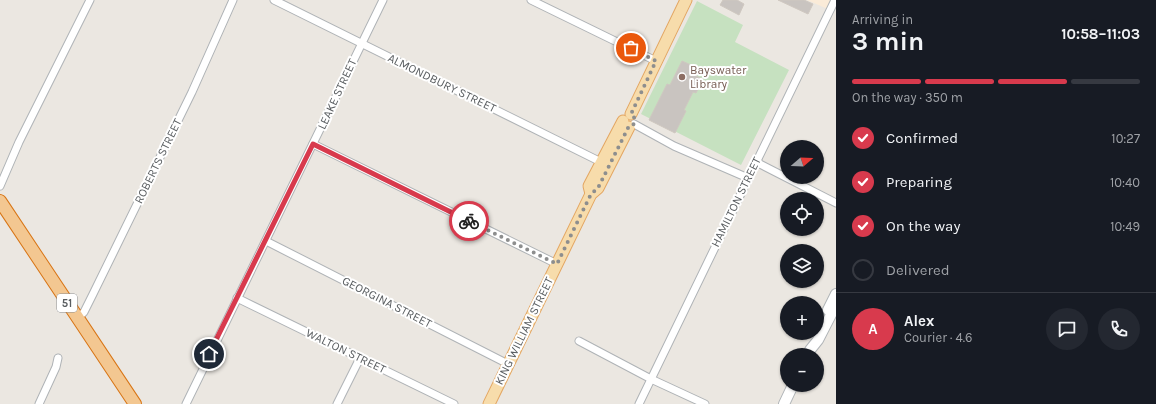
<!DOCTYPE html>
<html lang="en">
<head>
<meta charset="utf-8">
<style>
	body { margin:0; font-family:Karla,sans-serif; background:#242831; color:#f1f3f6; height:100vh; display:flex; flex-direction:column; font-size:15px; white-space:nowrap }
	* { box-sizing:border-box; margin:0 }
	p { font-size:13px; color:#9ea1a6 }
	.icon { flex:none; width:22px; height:22px; fill:none; stroke:currentColor; stroke-width:2; stroke-linecap:round; stroke-linejoin:round }
	.map { position:relative; flex:1; overflow:hidden }
	.panel { display:flex; flex-direction:column; background:#171b24; width:320px }
	.panel>* { flex:none }
	.needle { width:26px; rotate:71deg }
	.tools { position:absolute; left:780px; top:140px; display:grid; gap:8px }
	.tools a { display:grid; place-items:center; width:44px; height:44px; border-radius:50%; background:#171b24; box-shadow:0 1px 3px #0004; font-size:20px }
	.pin { position:absolute; display:grid; place-items:center; width:34px; height:34px; color:#fff; margin:-17px; border:2px solid #fff; border-radius:50%; box-shadow:0 1px 4px #0007 }
	.courier { position:absolute; display:grid; place-items:center; width:40px; height:40px; margin:-20px; border:3px solid #d83a4d; border-radius:50%; background:#fff; color:#222; box-shadow:0 1px 5px #0007 }
	.summary em { font-style:normal; font-weight:700 }
	.summary div { display:flex; flex-direction:column-reverse }
	.summary { display:flex; align-items:center; justify-content:space-between; height:68px; padding:0 16px }
	h1 { font-size:26px; font-weight:700; line-height:30px }
	.bar { display:grid; grid-template-columns:repeat(4,1fr); gap:6px 4px; align-content:center; height:48px; padding:0 16px }
	.bar i { height:5px; border-radius:3px; background:#363941 }
	.bar .current { background:#d83a4d }
	.bar p { grid-column:span 4 }
	.line { display:flex; align-items:center; gap:10px; padding:0 16px; border-top:1px solid #363941 }
	.line div { flex:1 }
	.round { display:grid; place-items:center; flex:none; width:42px; height:42px; border-radius:21px; background:#242831 }
	ol { padding:0 16px; list-style:none }
	li { display:flex; align-items:center; gap:12px; height:44px }
	li p { margin-inline-start:auto }
	li .icon { padding:4px; border-radius:50%; background:#d83a4d; color:#fff; stroke-width:4 }
	li:last-child { color:#9ea1a6 }
	li i { width:22px; height:22px; border:2px solid #363941; border-radius:50% }
	main { display:flex; flex:1; min-height:0 }
	.map>svg:first-child { display:block }
	.commercial { fill:#faebd8 }
	.green { fill:#c6e1c0 }
	.building { fill:#c9c4c0; stroke:#cfc8c0 }
	.lines { fill:none; stroke-linecap:round; stroke-linejoin:round }
	.street-casing { stroke:#afb3b6; stroke-width:9 }
	.secondary-casing { stroke:#b1b5b8; stroke-width:12 }
	.primary-casing { stroke:#e3a662; stroke-width:13 }
	.highway-casing { stroke:#d87515; stroke-width:14 }
	.street { stroke:#fff; stroke-width:7 }
	.secondary { stroke:#fff; stroke-width:10 }
	.primary { stroke:#f7dcab; stroke-width:11 }
	.highway { stroke:#f3c791; stroke-width:12 }
	.done { stroke:#8d8e8e; stroke-width:4; stroke-dasharray:0 7.2 }
	.route { stroke:#d83a4d; stroke-width:5 }
	.education-dot { fill:#8d6e63; stroke:#fff; stroke-width:1.5 }
	.labels { text-anchor:middle; stroke-width:4; stroke-linejoin:round; paint-order:stroke }
	.shield { fill:#fff; stroke:#8c8e90; stroke-width:1 }
	.shield-label { font-size:11px; font-weight:bold; fill:#5a5e61 }
	.education-label { font-size:12px; fill:#785e54; stroke:#fff; text-anchor:start }
	.street-label { font-size:12px; fill:#5a5e61; stroke:#fff }
</style>
</head>
<body>
<main>
<div class="map">
<svg width="836" height="404" viewBox="0 0 836 404">
	<rect width="100%" height="100%" fill="#ebe7e1"/>
	<path class="commercial" d="M807,0h28l-5,10z"/>
	<path class="green" d="M697,1l46,24 -8,17 54,28 -48,95 -100,-51z"/>
	<g class="building">
		<path d="M723,0h14l7,4 -5,11 -19,-10z"/>
		<path d="M778,0h26l9,4 -5,10z"/>
		<path d="M682,61l18,8 -4,7 7,3 -7,14 -3,-1 -9,18 2,1 -11,22 -26,-13 18,-36 3,1z"/>
	</g>
	<g class="lines">
		<defs>
			<g id="street">
				<path d="M274,0l331,164"/>
				<path d="M531,0l125,61"/>
				<path d="M634,124l40,22 74,32"/>
				<path d="M313,144l244,120"/>
				<path d="M756,162l80,41"/>
				<path d="M0,186l19,-44 71,-142"/>
				<path d="M266,241l242,123"/>
				<path d="M237,298l217,106"/>
				<path d="M78,318l6,-6 9,-18 99,-202 41,-92"/>
				<path d="M579,341l72,38 54,25"/>
				<path d="M39,404l17,-37 2,-9"/>
				<path d="M186,404l197,-404"/>
				<path d="M337,404l23,-46"/>
				<path d="M639,404l196,-404"/>
			</g>
			<g id="secondary">
				<path d="M828,310l8,-16"/>
				<path d="M810,350l8,-10 18,-35"/>
				<path d="M784,404l9,-19"/>
			</g>
			<g id="primary">
				<path d="M631,114l55,-114"/>
				<path d="M591,194l-2,-8 34,-65"/>
				<path d="M489,404l102,-210 7,-6 31,-61"/>
			</g>
			<path id="highway" d="M0,201l135,203"/>
		</defs>
		<use href="#street" class="street-casing"/>
		<use href="#secondary" class="secondary-casing"/>
		<use href="#primary" class="primary-casing"/>
		<use href="#highway" class="highway-casing"/>
		<use href="#street" class="street"/>
		<use href="#secondary" class="secondary"/>
		<use href="#primary" class="primary"/>
		<use href="#highway" class="highway"/>
	</g>
	<g class="lines">
		<path class="done" d="M469,221l88,43 34,-70 7,-6 31,-62 4,-1c3,-4 2,-8 -2,-11l25,-53 -25,-13"/>
		<path class="route" d="M209,354l104,-210 156,77"/>
	</g>
	<circle class="education-dot" cx="682" cy="77" r="4"/>
	<g class="labels">
		<rect class="shield" x="57" y="294" width="20" height="18" rx="3"/>
		<g class="shield-label">
			<text x="67" y="307">51</text>
		</g>
		<g class="education-label">
			<text x="690" y="74">Bayswater<tspan x="690" dy="14">Library</tspan></text>
		</g>
		<g class="street-label">
			<text transform="translate(442 83) rotate(26)" y="4">ALMONDBURY STREET</text>
			<text transform="translate(337 94) rotate(-65)" y="4">LEAKE STREET</text>
			<text transform="translate(158 161) rotate(-64)" y="4">ROBERTS STREET</text>
			<text transform="translate(736 202) rotate(-64)" y="4">HAMILTON STREET</text>
			<text transform="translate(387 302) rotate(27)" y="4">GEORGINA STREET</text>
			<text transform="translate(524 331) rotate(-64)" y="4">KING WILLIAM STREET</text>
			<text transform="translate(346 351) rotate(26)" y="4">WALTON STREET</text>
		</g>
	</g>
</svg>
<div class="tools">
<a><svg class="needle" viewBox="-14 -14 28 28"><path d="M0-13l5 13h-10z" fill="#e53935"/><path d="M0 13l5-13h-10z" fill="#9ea1a6"/></svg></a>
<a><svg class="icon" aria-label="locate" viewBox="0 0 24 24"><circle cx="12" cy="12" r="6"/><path d="M12 2v4M12 18v4M2 12h4M18 12h4"/></svg></a>
<a><svg class="icon" aria-label="layers" viewBox="0 0 24 24"><path d="M12 4l9 5-9 5-9-5zM3 14l9 5 9-5"/></svg></a>
<a>+</a>
<a>−</a>
</div>
<div class="pin" style="left:631px;top:48px;background:#ea580c"><svg class="icon" aria-label="bag" viewBox="0 0 24 24"><path d="M5 8h14l-1 12H6zM9 8a3 3 0 0 1 6 0"/></svg></div>
<div class="pin" style="left:209px;top:354px;background:#1f2937"><svg class="icon" aria-label="home" viewBox="0 0 24 24"><path d="M3 11l9-7 9 7M6 9v11h12V9"/></svg></div>
<div class="courier" style="left:469px;top:221px"><svg class="icon" aria-label="bike" viewBox="0 0 24 24"><circle cx="6" cy="16" r="4"/><circle cx="18" cy="16" r="4"/><path d="M6 16l4-8h5l3 8M10 8l3 8H6M13 5h3"/></svg></div>
</div>
<section class="panel">
<div class="summary"><div><h1>3 min</h1><p>Arriving in</p></div><em>10:58–11:03</em></div>
<div class="bar"><i class="current"></i><i class="current"></i><i class="current"></i><i></i><p>On the way · 350 m</p></div>
<ol>
<li><svg class="icon" aria-label="check" viewBox="0 0 24 24"><path d="M5 12l5 5 9-10"/></svg>Confirmed<p>10:27</p></li>
<li><svg class="icon" aria-label="check" viewBox="0 0 24 24"><path d="M5 12l5 5 9-10"/></svg>Preparing<p>10:40</p></li>
<li><svg class="icon" aria-label="check" viewBox="0 0 24 24"><path d="M5 12l5 5 9-10"/></svg>On the way<p>10:49</p></li>
<li><i></i>Delivered</li>
</ol>
<div class="line" style="height:72px"><b class="round" style="background:#d83a4d;color:#fff">A</b><div><b>Alex</b><p>Courier · 4.6</p></div><a class="round"><svg class="icon" aria-label="chat" viewBox="0 0 24 24"><path d="M4 5h16v11H9l-5 4z"/></svg></a><a class="round"><svg class="icon" aria-label="phone" viewBox="0 0 24 24"><path d="M5 4h4l2 5-3 2q2 4 5 5l2-3 5 2v4C11 20 4 13 5 4z"/></svg></a></div>
</section>
</main>
</body>
</html>
